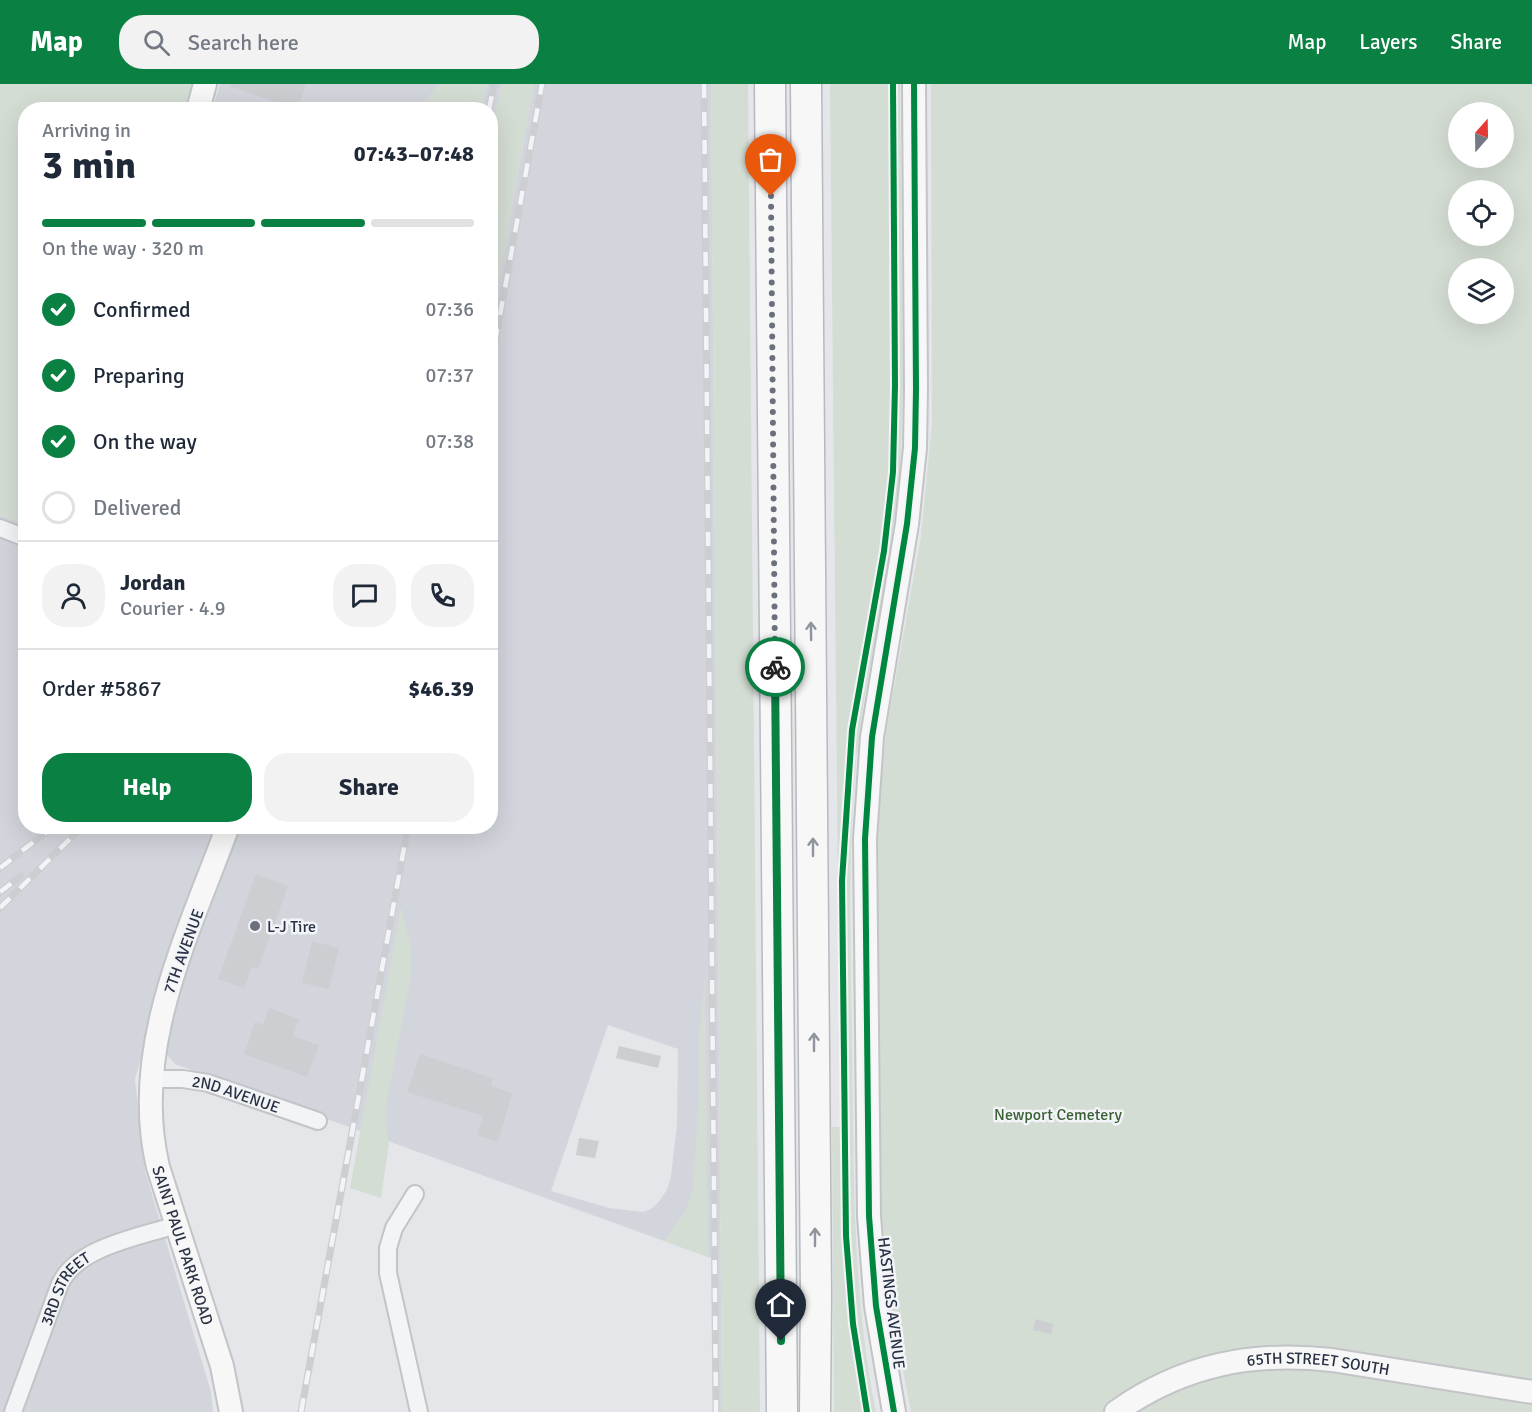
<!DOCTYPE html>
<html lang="en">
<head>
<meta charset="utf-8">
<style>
	body { margin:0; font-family:Signika,sans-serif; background:#f2f2f3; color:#1f2937; height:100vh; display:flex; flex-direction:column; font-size:22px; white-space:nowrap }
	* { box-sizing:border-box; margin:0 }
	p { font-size:20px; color:#747a83 }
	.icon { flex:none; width:33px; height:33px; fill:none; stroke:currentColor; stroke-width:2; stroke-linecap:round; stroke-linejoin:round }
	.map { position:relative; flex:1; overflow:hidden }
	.panel { position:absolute; left:18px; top:18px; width:480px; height:732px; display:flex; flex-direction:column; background:#fff; border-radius:24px; box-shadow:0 6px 24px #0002 }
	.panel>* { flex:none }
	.needle { width:39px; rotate:20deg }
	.controls { position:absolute; left:1448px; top:18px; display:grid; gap:12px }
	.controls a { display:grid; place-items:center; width:66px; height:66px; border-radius:50%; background:#fff; box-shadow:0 6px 24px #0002; font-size:30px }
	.pin { position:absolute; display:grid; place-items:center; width:51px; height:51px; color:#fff; margin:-62px -26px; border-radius:50% 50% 50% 0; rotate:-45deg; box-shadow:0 0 6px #0007 }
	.pin .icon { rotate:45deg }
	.courier { position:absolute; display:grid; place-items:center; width:60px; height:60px; margin:-30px; border:4px solid #0b8043; border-radius:50%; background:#fff; color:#222; box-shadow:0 2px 8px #0007 }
	.headline em { font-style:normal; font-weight:800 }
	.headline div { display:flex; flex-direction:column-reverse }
	.headline { display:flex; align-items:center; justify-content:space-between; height:102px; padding:0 24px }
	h1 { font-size:39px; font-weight:800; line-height:45px }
	.bar { display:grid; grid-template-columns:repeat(4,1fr); gap:9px 6px; align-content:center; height:72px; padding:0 24px }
	.bar i { height:8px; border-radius:4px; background:#e0e1e3 }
	.bar .current { background:#0b8043 }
	.bar p { grid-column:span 4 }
	.line { display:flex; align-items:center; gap:15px; padding:0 24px; border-top:2px solid #e0e1e3 }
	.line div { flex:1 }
	.round { display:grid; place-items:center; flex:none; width:63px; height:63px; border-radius:24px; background:#f2f2f3 }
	ol { padding:0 24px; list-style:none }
	li { display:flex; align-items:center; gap:18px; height:66px }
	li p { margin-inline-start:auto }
	li .icon { padding:6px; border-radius:50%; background:#0b8043; color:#fff; stroke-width:4 }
	li:last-child { color:#747a83 }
	li i { width:33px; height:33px; border:3px solid #e0e1e3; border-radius:50% }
	.button { display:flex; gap:12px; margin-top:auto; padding:12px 24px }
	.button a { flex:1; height:69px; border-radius:24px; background:#0b8043; color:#fff; font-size:24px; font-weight:800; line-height:69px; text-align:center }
	.button a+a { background:#f2f2f3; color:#1f2937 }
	header { display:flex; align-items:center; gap:36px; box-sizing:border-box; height:84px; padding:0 30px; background:#0b8043; color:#fff }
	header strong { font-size:28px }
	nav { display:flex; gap:33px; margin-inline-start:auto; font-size:21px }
	.search { width:420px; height:54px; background:#f2f2f3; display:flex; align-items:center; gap:15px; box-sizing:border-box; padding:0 21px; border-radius:24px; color:#747a83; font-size:22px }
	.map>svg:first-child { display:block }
	.built { fill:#d2d5dc; fill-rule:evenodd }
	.green { fill:#d4ddd4; fill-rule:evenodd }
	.building { fill:#ccced2 }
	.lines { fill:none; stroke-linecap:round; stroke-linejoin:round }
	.street-casing { stroke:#c2c4c7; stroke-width:20 }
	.secondary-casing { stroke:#c2c4c7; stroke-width:26 }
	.highway-casing { stroke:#b6b9be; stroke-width:33 }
	.street { stroke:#f3f4f6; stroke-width:16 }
	.secondary { stroke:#f7f7f7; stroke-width:22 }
	.highway { stroke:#f7f7f7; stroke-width:30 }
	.rail-casing { stroke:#ccced1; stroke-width:7 }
	.rail { stroke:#f2f4f8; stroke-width:4.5; stroke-dasharray:14; stroke-linecap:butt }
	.cycleway-casing { stroke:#f2f4f8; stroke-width:10 }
	.cycleway { stroke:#00873e; stroke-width:6 }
	.oneway { stroke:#90949e }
	.done { stroke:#6a707e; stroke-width:6; stroke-dasharray:0 10.8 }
	.route { stroke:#0b8043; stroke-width:8 }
	.poi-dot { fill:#6a707e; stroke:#f2f4f8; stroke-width:2 }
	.labels { text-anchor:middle; stroke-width:5; stroke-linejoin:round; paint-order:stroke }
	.poi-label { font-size:16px; fill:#293144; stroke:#f2f4f8; text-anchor:start }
	.street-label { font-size:16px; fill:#293144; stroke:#f2f4f8 }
	.park-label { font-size:16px; fill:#3b6135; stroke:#f2f4f8 }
</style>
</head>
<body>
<header>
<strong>Map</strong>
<div class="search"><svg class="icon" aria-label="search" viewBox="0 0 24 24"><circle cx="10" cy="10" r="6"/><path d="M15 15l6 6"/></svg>Search here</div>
<nav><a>Map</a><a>Layers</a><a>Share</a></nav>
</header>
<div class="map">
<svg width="1532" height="1328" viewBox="0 0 1532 1328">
	<rect width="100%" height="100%" fill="#e4e6e9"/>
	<g class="built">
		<path d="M0,0l26,26v716l189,1 -58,157 -9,34 -7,40 -6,21 10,92 66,221 2,20h-213z"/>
		<path d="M220,0h246l-21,25 -233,1z"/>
		<path d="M487,0h15l-11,50 -1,-24h-9z"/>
		<path d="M534,0h177l11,1328h-6l-2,-153 -539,-195 -9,-10 7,-40 14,-43 53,-144 250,-1 1,-502zM608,941l70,24 -1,76 -6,51 -4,14 -9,13 -7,6 -8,3 -34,-4 -58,-17z"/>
	</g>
	<g class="green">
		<path d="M0,0h195l-7,25 -162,1 -1,414 -25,-8z"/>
		<path d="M439,0h48l-6,25h-63z"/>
		<path d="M502,0h32l-43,240 -1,-190z"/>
		<path d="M711,0h37l12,1328h-38z"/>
		<path d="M830,0h60v7c0,136 9,276 -3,412 -7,75 -27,149 -38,223 -7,55 -9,112 -11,167z"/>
		<path d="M897,0h3l3,301 -3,89 -12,95 -24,131 -7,54 -4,-1 3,-28 32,-177 8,-75 3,-87z"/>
		<path d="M931,0h601v1300l-315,-27 -37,8 -24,9 -23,13 -31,25h-191l-20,-105 -9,-87 -5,-361 3,-65 6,-62 35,-196 11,-112zM1458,28h45v46h-45zM1458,106h45v46h-45zM1458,184h45v46h-45z"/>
		<path d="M852,677h4c-9,97 -5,195 -4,292 2,121 0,240 24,359h-5c-21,-111 -22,-222 -24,-334 -1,-106 -4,-211 5,-317z"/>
		<path d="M401,823l10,40v29l-24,124 -2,17 4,27 -8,54 -31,-10z"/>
		<path d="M705,892l3,281 -44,-16 22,-31 7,-22 6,-91v-58z"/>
		<path d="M832,1043h8c2,41 1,83 3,125 3,54 11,107 20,160h-29z"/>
		<path d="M1298,1281l234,36v11h-398l27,-18 56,-20z"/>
	</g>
	<g class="building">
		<path d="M230,0h76l-9,26 -67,-24z"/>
		<path d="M256,790l32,12 -30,83 -6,-2 -8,21 -26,-9z"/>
		<path d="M312,857l27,7 -10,41 -27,-6z"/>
		<path d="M269,924l30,11 -6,17 26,9 -12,32 -63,-23 11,-32 8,3z"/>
		<path d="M619,962l42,10 -3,12 -42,-10z"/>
		<path d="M420,970l73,24 -2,8 21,7 -14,49 -21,-7 6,-19 -76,-24z"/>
		<path d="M579,1054l20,3 -4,17 -19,-3z"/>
		<path d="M1036,1235l17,5 -2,10 -18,-4z"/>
	</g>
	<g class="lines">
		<defs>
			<g id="street">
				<path d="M0,444l26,10"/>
				<path id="s1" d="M152,995h31l25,4 110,38"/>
				<path d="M415,1110l-21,34 -6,20v25l31,139"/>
				<path id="s2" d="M13,1328l47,-128c17,-37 79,-47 116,-59"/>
			</g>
			<g id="secondary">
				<path d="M198,26l7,-26"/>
				<path id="s3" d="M228,742c-40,109 -98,223 -70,341l64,199 9,46"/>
				<path d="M894,1328l-18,-106 -7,-90 -4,-377 7,-102 35,-213 8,-76 1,-59 -2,-305"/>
				<path id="s4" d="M1116,1328c66,-47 136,-61 216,-52l200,32"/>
			</g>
			<g id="highway">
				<path d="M770,0l12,1328"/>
				<path d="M806,0l10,1212 -1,116"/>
			</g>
		</defs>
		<use href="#street" class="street-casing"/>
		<use href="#secondary" class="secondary-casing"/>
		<use href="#highway" class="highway-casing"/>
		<use href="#street" class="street"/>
		<use href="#secondary" class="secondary"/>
		<use href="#highway" class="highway"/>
		<defs>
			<g id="rail">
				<path d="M704,0l12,1328"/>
				<path d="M489,26l5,-26"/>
				<path d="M490,286l52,-286"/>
				<path d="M0,784l54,-42"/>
				<path d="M0,808l21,-16"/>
				<path d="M0,824l82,-81"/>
				<path d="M301,1328l107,-586"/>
			</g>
		</defs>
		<use href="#rail" class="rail-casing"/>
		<use href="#rail" class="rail"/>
		<defs>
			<g id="cycleway">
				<path d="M867,1328l-14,-88 -7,-88 -4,-355 10,-151 32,-179 9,-79 2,-87 -2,-301"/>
				<path d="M894,1328l-18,-106 -7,-90 -4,-377 7,-102 35,-213 8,-76 1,-59 -2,-305"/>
			</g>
		</defs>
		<use href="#cycleway" class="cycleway-casing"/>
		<use href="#cycleway" class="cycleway"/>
	</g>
	<defs><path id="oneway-shaft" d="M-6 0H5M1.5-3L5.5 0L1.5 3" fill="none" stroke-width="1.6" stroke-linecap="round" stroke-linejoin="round" transform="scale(1.5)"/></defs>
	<g class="oneway">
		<use href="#oneway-shaft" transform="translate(811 547) rotate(-91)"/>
		<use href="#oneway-shaft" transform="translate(813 763) rotate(-90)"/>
		<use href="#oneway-shaft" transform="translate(814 958) rotate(-90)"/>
		<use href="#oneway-shaft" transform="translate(815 1153) rotate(-90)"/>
	</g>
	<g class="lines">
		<path class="done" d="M771,112l4,471"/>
		<path class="route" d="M775,583l6,674"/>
	</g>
	<circle class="poi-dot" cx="255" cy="842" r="6"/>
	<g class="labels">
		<g class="poi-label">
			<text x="267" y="848">L-J Tire</text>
		</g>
		<g class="street-label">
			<text transform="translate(183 867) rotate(-70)" y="6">7TH AVENUE</text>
			<text dy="6" stroke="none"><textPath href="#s1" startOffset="86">2ND AVENUE</textPath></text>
			<text dy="6" stroke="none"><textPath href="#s3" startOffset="436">SAINT PAUL PARK ROAD</textPath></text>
			<text dy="6" stroke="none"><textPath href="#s2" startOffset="135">3RD STREET</textPath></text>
			<text transform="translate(892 1219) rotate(83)" y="6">HASTINGS AVENUE</text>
			<text dy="6" stroke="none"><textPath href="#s4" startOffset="214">65TH STREET SOUTH</textPath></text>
		</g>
		<g class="park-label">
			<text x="1058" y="1036">Newport Cemetery</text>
		</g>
	</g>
</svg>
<div class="controls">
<a><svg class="needle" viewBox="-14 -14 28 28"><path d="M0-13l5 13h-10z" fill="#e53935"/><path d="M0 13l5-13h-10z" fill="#747a83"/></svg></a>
<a><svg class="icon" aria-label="locate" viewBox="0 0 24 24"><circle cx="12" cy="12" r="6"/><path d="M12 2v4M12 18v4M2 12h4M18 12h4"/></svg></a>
<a><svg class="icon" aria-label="layers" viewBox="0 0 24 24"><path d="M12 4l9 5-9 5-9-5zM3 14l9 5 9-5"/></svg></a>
</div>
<div class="pin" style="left:771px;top:112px;background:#ea580c"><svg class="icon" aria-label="bag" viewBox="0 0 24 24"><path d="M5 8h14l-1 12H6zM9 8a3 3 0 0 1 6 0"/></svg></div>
<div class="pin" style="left:781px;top:1257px;background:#1f2937"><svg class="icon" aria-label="home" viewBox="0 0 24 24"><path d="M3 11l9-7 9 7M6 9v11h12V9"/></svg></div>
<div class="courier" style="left:775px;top:583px"><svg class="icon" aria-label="bike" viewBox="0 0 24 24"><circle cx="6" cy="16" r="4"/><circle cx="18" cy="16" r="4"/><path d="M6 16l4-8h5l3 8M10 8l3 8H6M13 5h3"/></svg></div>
<section class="panel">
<div class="headline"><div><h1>3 min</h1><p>Arriving in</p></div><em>07:43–07:48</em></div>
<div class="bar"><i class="current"></i><i class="current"></i><i class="current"></i><i></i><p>On the way · 320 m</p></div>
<ol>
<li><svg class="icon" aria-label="check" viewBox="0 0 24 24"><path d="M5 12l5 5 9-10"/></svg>Confirmed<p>07:36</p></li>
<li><svg class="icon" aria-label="check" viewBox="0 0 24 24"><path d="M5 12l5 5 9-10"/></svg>Preparing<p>07:37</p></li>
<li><svg class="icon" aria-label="check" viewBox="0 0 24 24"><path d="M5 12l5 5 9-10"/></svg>On the way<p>07:38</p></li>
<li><i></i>Delivered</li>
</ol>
<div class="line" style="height:108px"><a class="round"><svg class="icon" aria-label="person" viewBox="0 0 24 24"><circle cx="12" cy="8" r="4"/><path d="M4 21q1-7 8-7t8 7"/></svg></a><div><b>Jordan</b><p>Courier · 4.9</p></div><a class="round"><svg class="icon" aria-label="chat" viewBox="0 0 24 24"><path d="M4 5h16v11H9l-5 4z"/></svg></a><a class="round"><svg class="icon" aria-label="phone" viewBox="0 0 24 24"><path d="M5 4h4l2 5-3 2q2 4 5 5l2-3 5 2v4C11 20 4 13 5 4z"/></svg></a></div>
<div class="line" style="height:78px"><div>Order #5867</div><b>$46.39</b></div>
<div class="button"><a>Help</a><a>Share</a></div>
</section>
</div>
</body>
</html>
